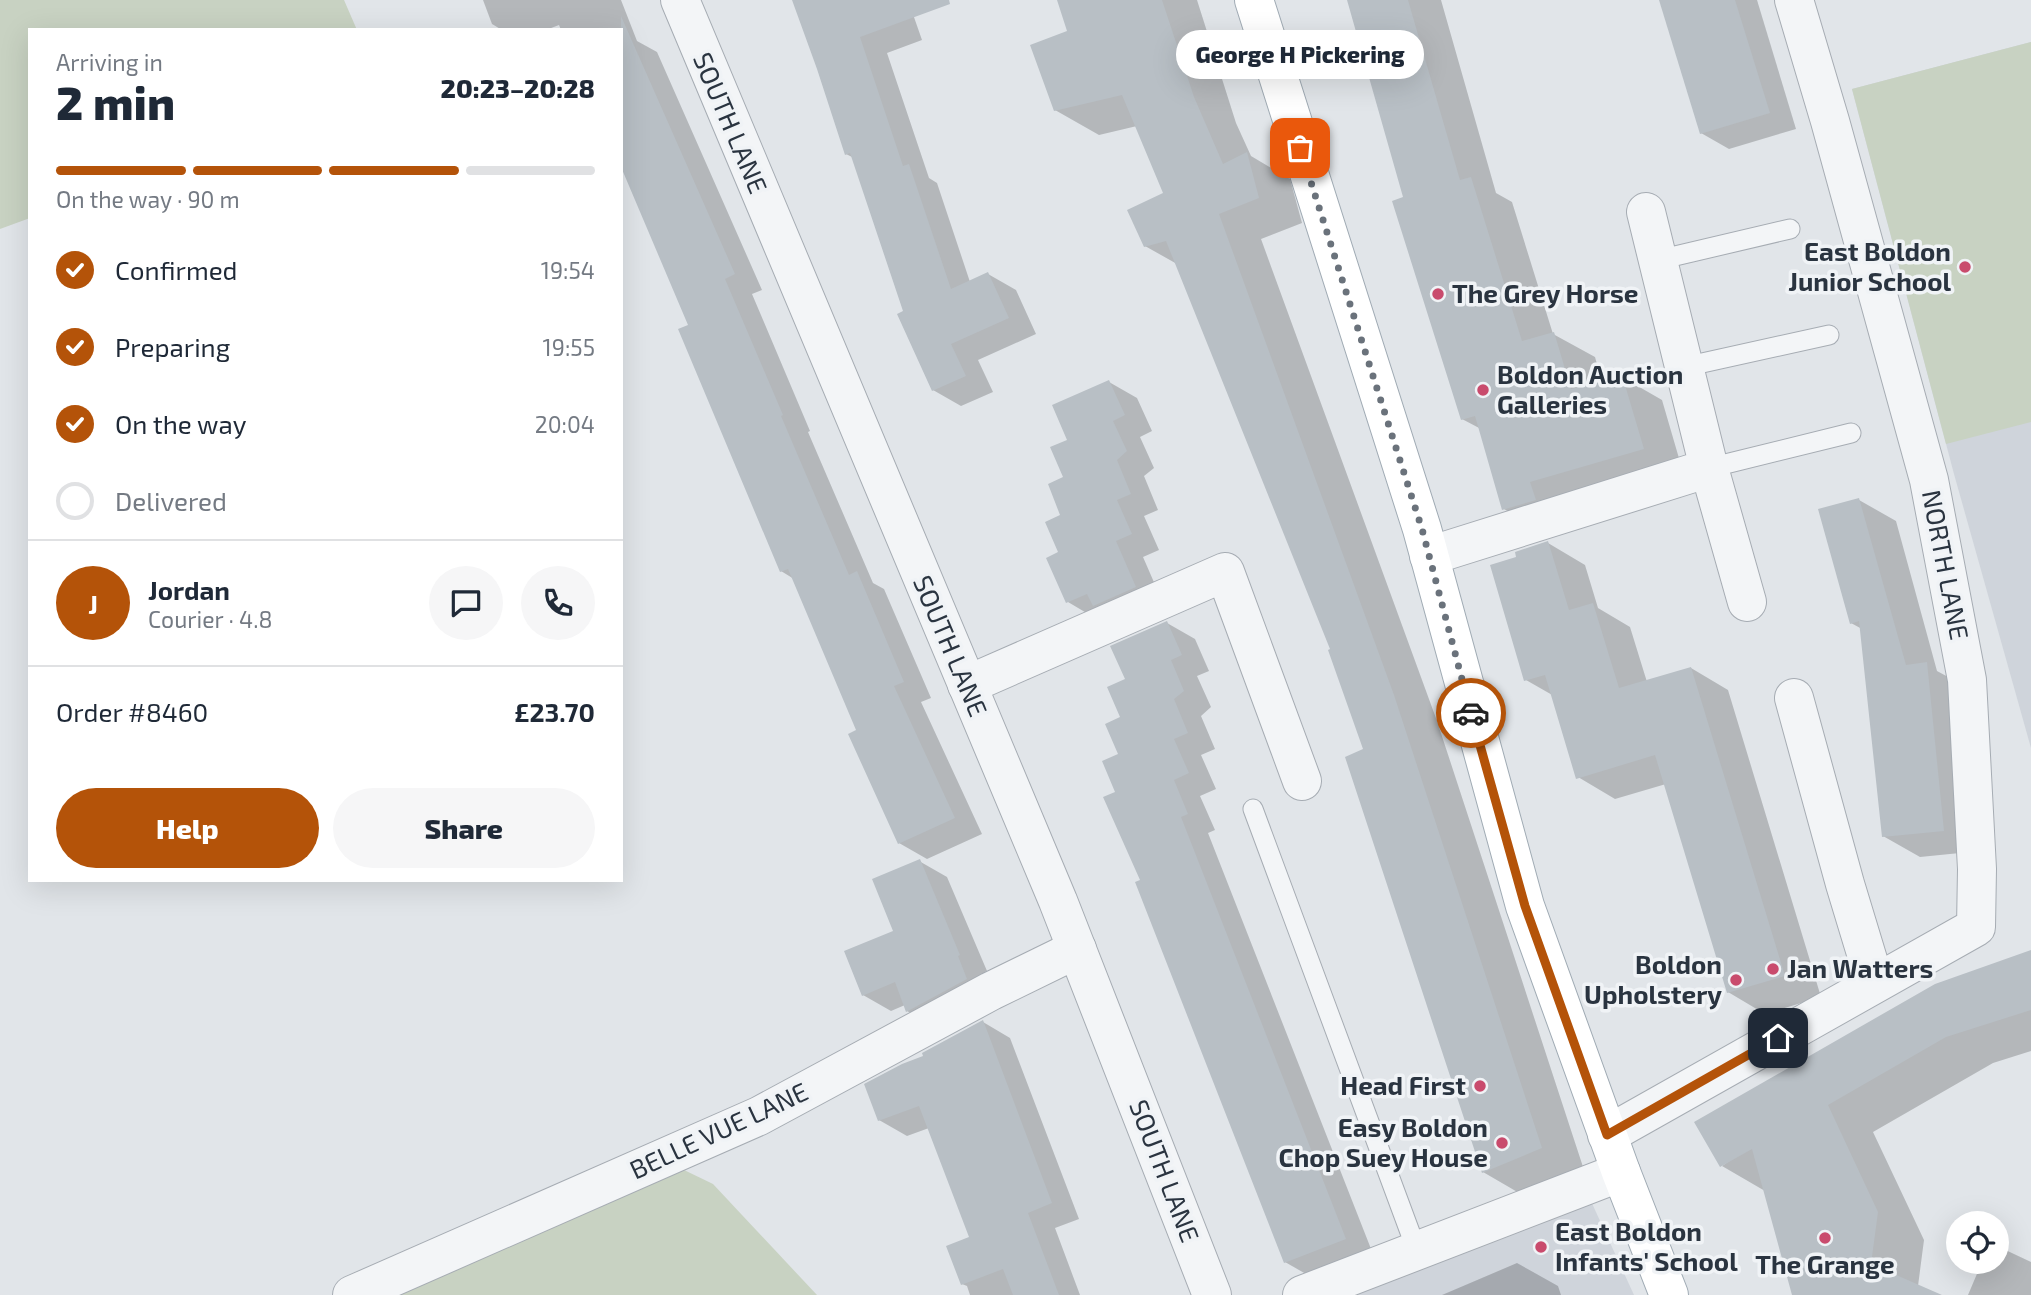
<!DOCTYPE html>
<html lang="en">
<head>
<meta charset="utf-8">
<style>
	body { margin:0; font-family:"Exo 2",sans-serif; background:#f6f6f7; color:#1f2937; height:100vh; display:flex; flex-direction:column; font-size:26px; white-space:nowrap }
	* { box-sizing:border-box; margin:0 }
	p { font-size:23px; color:#747a83 }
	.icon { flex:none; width:38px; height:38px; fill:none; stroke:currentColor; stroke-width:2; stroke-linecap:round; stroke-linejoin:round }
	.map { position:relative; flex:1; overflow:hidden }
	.drawer { position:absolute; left:28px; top:28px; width:595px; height:854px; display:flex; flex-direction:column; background:#fff; border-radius:0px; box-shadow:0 7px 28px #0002 }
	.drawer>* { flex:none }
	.buttons { position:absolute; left:1946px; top:1211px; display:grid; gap:14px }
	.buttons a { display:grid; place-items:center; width:63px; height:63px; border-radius:50%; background:#fff; box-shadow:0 7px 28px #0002; font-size:35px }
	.pin { position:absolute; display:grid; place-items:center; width:60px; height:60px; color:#fff; margin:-30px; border-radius:14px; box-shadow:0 4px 10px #0006 }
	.courier { position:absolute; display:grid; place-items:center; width:70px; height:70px; margin:-35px; border:5px solid #b45309; border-radius:50%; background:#fff; color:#222; box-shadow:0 2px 9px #0007 }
	.bubble { position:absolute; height:49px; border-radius:24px; background:#fff; box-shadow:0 7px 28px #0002; font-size:23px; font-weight:800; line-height:49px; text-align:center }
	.head em { font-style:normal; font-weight:800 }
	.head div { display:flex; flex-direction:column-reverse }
	.head { display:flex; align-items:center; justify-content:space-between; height:119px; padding:0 28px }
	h1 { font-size:46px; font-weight:800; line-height:52px }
	.bar { display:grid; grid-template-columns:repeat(4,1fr); gap:10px 7px; align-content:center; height:84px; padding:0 28px }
	.bar i { height:9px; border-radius:5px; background:#e0e1e3 }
	.bar .active { background:#b45309 }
	.bar p { grid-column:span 4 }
	.line { display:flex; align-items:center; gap:18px; padding:0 28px; border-top:2px solid #e0e1e3 }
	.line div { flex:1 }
	.round { display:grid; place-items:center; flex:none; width:74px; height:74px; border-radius:37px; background:#f6f6f7 }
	ol { padding:0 28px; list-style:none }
	li { display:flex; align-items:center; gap:21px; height:77px }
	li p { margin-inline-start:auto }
	li .icon { padding:7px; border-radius:50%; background:#b45309; color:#fff; stroke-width:4 }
	li:last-child { color:#747a83 }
	li i { width:38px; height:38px; border:4px solid #e0e1e3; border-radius:50% }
	.primary-button { display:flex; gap:14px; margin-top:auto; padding:14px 28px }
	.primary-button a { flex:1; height:80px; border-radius:42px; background:#b45309; color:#fff; font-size:28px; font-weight:800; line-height:80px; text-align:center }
	.primary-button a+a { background:#f6f6f7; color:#1f2937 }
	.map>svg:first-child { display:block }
	.built { fill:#cfd4db }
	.green { fill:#c8d2c2 }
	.shadow { fill:#0003 }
	.building { fill:#b8bfc5 }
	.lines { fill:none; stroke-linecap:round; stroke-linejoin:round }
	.lane-casing { stroke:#a6acb3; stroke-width:21 }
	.street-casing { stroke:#a6acb3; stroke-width:40 }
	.primary-casing { stroke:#a0abb4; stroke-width:40 }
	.lane { stroke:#f3f5f7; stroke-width:19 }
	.street { stroke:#f3f5f7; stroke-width:38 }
	.primary { stroke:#fff; stroke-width:38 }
	.done { stroke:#6a727b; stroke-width:7; stroke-dasharray:0 12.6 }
	.route { stroke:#b45309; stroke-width:9 }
	.poi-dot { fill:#c94b6d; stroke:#f0f3f6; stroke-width:2.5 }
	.labels { text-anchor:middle; stroke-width:7; stroke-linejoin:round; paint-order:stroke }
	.street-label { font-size:26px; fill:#2a3440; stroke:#f0f3f6 }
	.poi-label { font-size:26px; font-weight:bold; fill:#2a3440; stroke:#f0f3f6; text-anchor:end }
</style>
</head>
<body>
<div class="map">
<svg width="2031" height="1295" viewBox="0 0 2031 1295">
	<rect width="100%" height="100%" fill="#e1e5e9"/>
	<g class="built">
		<path d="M2031,42v706l-77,-274 -102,-385z"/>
		<path d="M1590,1199l44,96h-285z"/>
	</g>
	<g class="green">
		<path d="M0,0h344l13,30h-327v188l-30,11z"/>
		<path d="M2031,42v380l-85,22 -94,-355z"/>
		<path d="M682,1169l31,15 104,111h-434z"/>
	</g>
	<g class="shadow">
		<path d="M483,0h138l16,41 20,11 105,238 -10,4 58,137 -2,1 65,151 11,6 47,109 -10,4 61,132 -55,25 -28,-16 -40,-112 -65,-152 -13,-8 -91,-245 -66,-156 -3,-2v-138h-60l-2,-5 -13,5h-44l-10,-6z"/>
		<path d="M813,0h95l14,40 -35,13 42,125 8,5 33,99 18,-8 28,16 20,44 -58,26 15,32 -32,14 -28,-16 -79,-232 -8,-4z"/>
		<path d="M1059,0h138l39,123 15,33 39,23 12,44 -41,16 176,482 148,452 -59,24 -43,-25 -117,-422 -34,-100 -155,-386 -32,-18 20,-52 -28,-68 -38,9 -44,-25 14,-78z"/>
		<path d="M1348,0h93l55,193 16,9 41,132 42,23 7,25 20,-5 40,23 21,72 -139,60 -40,-23 -23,-80 -19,-10 -57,-220z"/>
		<path d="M1661,0h96l39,129 -67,20 -28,-16z"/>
		<path d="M1109,382l28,16 15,33 -12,6 14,31 -10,8 14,34 -14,6 15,34 -16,7 20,46 -68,15 -27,-16 -8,-49 10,-112z"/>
		<path d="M1859,500l37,21 41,150 26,14 17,166 -60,6 -37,-21 -21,-207 -11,-6z"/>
		<path d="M1548,543l37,22 13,43 32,19 17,55 44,-14 37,22 93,307 -56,17 -37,-22 -62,-208 -51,15 -37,-22 -24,-81 -28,-16 -8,-122z"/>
		<path d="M1167,623l28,16 14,32 -12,5 14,31 -10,9 14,33 -14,6 15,34 -16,7 15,34 -7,3 165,421 -60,24 -28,-16 -142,-381 -25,-88 9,-113z"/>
		<path d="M919,861l28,16 40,94 -2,1 9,23 -59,32 -28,-16 -2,-6 -14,6 -28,-16 32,-64z"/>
		<path d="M2031,951v100l-38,12 -120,69 51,108 -6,46 20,9h-142l-31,-104 -43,-25z"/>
		<path d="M983,1022l27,16 69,181 -24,9 25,67h-110l-3,-9 -5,-2 9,-46 -42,-110 -22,8 -28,-16 46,-63z"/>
		<path d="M1997,1246l34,16v33h-63l14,-33h15z"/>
		<path d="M1517,1263l41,23 3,9h-119z"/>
	</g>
	<g class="building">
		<path d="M792,0h157l1,4 -90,33 43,129 6,-2 42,125 37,-17 21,46 -58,26 15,32 -34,15 -35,-77 6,-3 -53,-158 -5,2 -28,-86z"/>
		<path d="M1057,0h105l32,97 29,67 24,-12 12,46 -40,16 175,481 148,453 -60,25 -137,-416 18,-8 -35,-99 2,-1 -164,-408 -22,6 -17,-37 36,-17 -41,-98 -68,16 -24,-66 37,-14z"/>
		<path d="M1347,0h61l52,180 11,-3 51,164 32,-9 17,57 51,-14 22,74 -114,33 6,18 -34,10 -27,-94 -14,4 -69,-219 11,-4z"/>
		<path d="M1659,0h76l35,113 -70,21z"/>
		<path d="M621,16l114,258 -10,5 58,136 -2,1 68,159 8,-4 47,111 -10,4 61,132 -57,26 -50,-110 8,-4 -68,-161 -8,3 -102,-243 10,-4 -67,-158z"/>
		<path d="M1109,380l16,35 -12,6 14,30 -10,9 14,34 -14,6 15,34 -16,7 20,46 -43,19 -6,-12 -21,9 -20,-45 12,-6 -13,-30 15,-7 -12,-31 15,-7 -13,-30 17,-7 -15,-35z"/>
		<path d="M1859,498l47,167 21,-3 17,169 -62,6 -23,-216 -9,3 -32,-115z"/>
		<path d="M1548,541l21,69 24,-7 26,85 72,-21 94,309 -58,17 -72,-238 -79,24 -31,-104 -21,6 -34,-116 26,-8 -1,-5z"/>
		<path d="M1167,621l15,34 -11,5 13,31 -10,8 14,34 -14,6 15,34 -15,7 14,34 -7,3 165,422 -62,24 -149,-381 5,-2 -37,-83 12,-5 -13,-31 16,-7 -13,-30 15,-7 -13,-30 18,-8 -15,-33z"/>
		<path d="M920,859l40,96 -2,1 9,23 -61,33 -11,-30 -33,14 -18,-45 49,-20 -21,-52z"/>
		<path d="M2031,950v60l-85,27 -118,68 50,107 -7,52 71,31h-150l-40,-146 -32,18 -26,-45 241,-138z"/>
		<path d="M983,1020l69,183 -24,10 31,82h-46l-10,-26 -42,16 -15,-39 23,-9 -50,-131 -41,15 -14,-37 38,-20 21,-8 -1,-3z"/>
	</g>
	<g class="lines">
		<defs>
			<g id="lane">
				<path d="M1658,260l132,-31"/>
				<path d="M1684,367l145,-32"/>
				<path d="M1709,468l142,-35"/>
				<path d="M1253,809l164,442"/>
			</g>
			<g id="street">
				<path d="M680,0l378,901 154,394"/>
				<path d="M1709,468l38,134"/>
				<path d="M1429,556l280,-88 -63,-256"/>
				<path d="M967,685l258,-113 77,209"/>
				<path d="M1794,698l51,186 30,99"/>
				<path d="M1607,1135l369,-208 1,-58 -10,-189 -38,-200 -99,-359 -36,-121"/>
				<path d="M352,1295l407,-179 232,-125 86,-42"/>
				<path d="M1302,1295l319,-123"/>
			</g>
			<path id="primary" d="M1254,0l168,529 103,377 96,266 48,123"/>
		</defs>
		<use href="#lane" class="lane-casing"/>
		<use href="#street" class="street-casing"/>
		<use href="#primary" class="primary-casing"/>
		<use href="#lane" class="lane"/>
		<use href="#street" class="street"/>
		<use href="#primary" class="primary"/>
	</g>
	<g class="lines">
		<path class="done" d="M1300,148l122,381 49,184"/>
		<path class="route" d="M1471,713l54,193 82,229 171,-97"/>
	</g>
	<g class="poi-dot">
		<circle cx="1965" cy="267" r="7"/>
		<circle cx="1438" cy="294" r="7"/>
		<circle cx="1483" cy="390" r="7"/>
		<circle cx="1773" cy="969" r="7"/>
		<circle cx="1736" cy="980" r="7"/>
		<circle cx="1480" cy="1086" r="7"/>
		<circle cx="1502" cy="1143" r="7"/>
		<circle cx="1825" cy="1238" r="7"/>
		<circle cx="1541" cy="1247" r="7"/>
	</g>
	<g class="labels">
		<g class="street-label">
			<text transform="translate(730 123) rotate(67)" y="9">SOUTH LANE</text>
			<text transform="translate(1945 565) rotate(79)" y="9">NORTH LANE</text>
			<text transform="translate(950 646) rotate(67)" y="9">SOUTH LANE</text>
			<text transform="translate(719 1131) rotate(-25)" y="9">BELLE VUE LANE</text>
			<text transform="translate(1164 1171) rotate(69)" y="9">SOUTH LANE</text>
		</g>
		<g class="poi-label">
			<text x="1951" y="261">East Boldon<tspan x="1951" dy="30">Junior School</tspan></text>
			<text x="1452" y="303" text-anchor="start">The Grey Horse</text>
			<text x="1497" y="384" text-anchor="start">Boldon Auction<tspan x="1497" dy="30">Galleries</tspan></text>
			<text x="1722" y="974">Boldon<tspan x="1722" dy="30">Upholstery</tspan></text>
			<text x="1787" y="978" text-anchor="start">Jan Watters</text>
			<text x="1466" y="1095">Head First</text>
			<text x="1488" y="1137">Easy Boldon<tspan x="1488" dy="30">Chop Suey House</tspan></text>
			<text x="1555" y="1241" text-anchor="start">East Boldon<tspan x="1555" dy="30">Infants' School</tspan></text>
			<text x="1825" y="1274" text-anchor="middle">The Grange</text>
		</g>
	</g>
</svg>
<div class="buttons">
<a><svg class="icon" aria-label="locate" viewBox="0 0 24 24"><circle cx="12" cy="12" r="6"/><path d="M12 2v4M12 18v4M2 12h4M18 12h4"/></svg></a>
</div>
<div class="pin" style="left:1300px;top:148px;background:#ea580c"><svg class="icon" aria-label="bag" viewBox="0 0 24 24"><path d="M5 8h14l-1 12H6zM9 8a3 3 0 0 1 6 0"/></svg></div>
<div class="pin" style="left:1778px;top:1038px;background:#1f2937"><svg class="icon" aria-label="home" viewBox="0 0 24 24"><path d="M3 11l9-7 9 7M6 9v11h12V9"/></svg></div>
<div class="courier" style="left:1471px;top:713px"><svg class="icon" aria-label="car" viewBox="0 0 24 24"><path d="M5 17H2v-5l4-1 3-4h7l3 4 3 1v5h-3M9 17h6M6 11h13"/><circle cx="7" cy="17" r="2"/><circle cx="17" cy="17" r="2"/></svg></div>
<div class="bubble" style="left:1176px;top:30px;width:248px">George H Pickering</div>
<section class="drawer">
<div class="head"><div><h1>2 min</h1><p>Arriving in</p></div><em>20:23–20:28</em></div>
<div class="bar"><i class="active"></i><i class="active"></i><i class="active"></i><i></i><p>On the way · 90 m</p></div>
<ol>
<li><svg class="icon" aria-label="check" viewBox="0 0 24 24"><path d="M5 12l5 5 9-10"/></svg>Confirmed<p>19:54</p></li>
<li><svg class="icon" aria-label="check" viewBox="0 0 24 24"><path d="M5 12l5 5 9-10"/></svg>Preparing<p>19:55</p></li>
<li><svg class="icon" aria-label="check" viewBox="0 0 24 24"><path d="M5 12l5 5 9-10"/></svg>On the way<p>20:04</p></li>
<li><i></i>Delivered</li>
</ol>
<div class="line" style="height:126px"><b class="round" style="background:#b45309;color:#fff">J</b><div><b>Jordan</b><p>Courier · 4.8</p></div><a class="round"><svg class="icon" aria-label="chat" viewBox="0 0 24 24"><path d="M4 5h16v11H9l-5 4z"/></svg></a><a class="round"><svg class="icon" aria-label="phone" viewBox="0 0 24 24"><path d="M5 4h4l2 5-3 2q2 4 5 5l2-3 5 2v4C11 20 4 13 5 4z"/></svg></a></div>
<div class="line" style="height:91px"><div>Order #8460</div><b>£23.70</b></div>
<div class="primary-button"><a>Help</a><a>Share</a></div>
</section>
</div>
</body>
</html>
